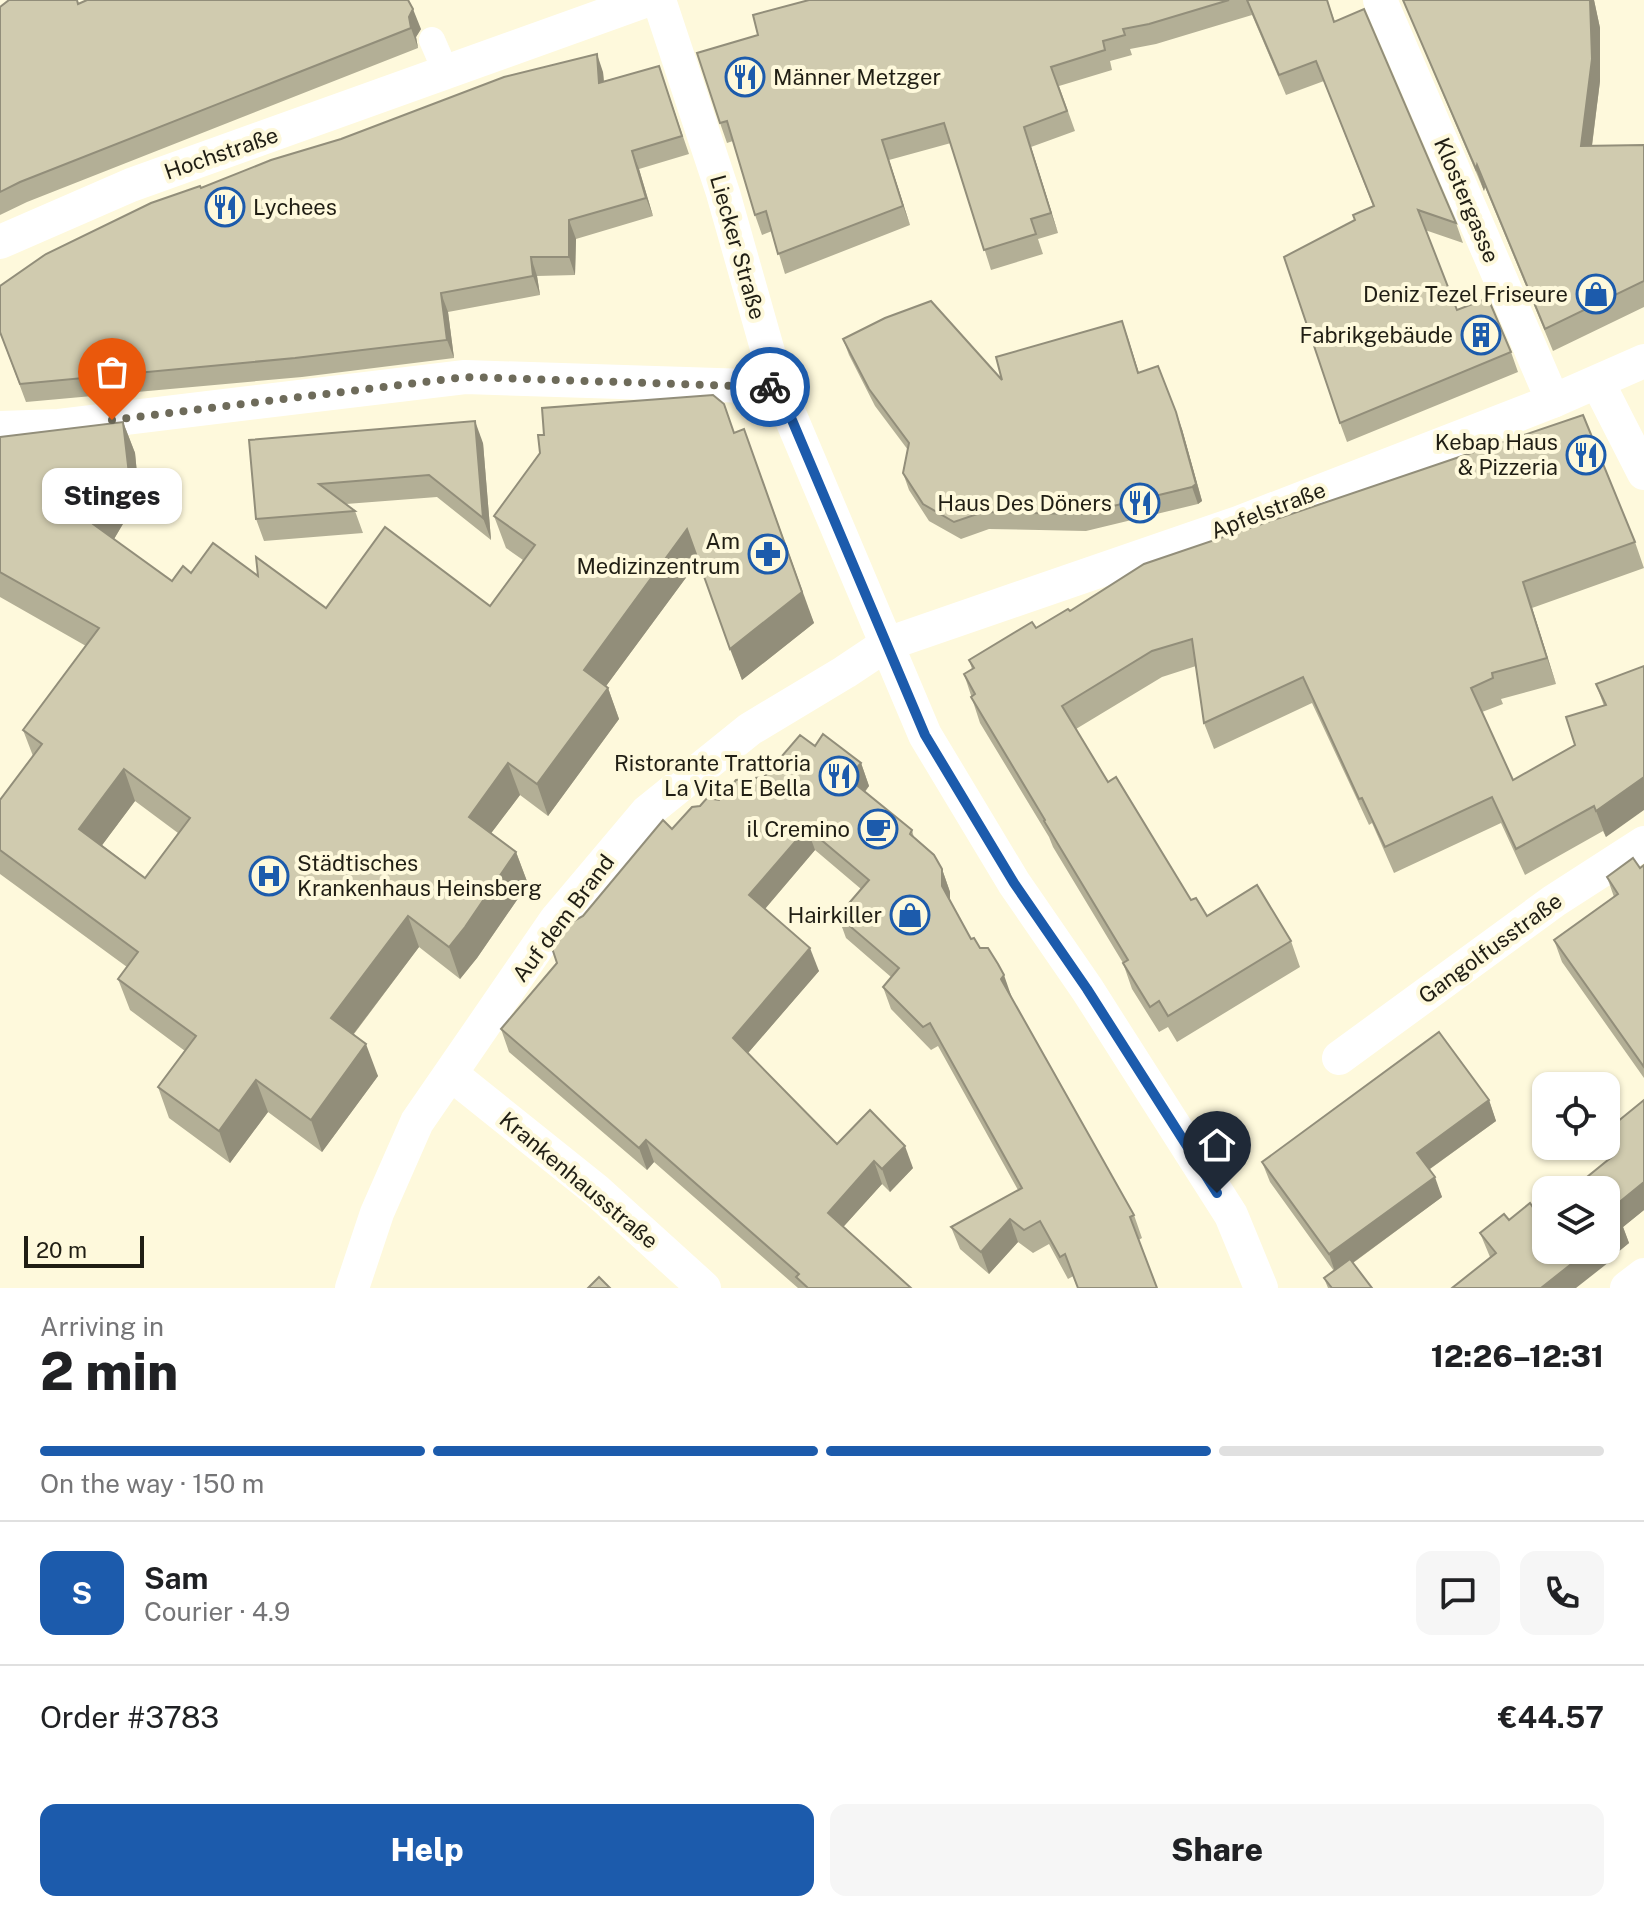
<!DOCTYPE html>
<html lang="en">
<head>
<meta charset="utf-8">
<style>
	body { margin:0; font-family:"Public Sans",sans-serif; background:#f6f6f6; color:#202124; height:100vh; display:flex; flex-direction:column; font-size:30px; white-space:nowrap }
	* { box-sizing:border-box; margin:0 }
	p { font-size:26px; color:#757577 }
	.icon { flex:none; width:44px; height:44px; fill:none; stroke:currentColor; stroke-width:2; stroke-linecap:round; stroke-linejoin:round }
	.map { position:relative; height:1288px; overflow:hidden }
	.details { display:flex; flex-direction:column; background:#fff; flex:1 }
	.details>* { flex:none }
	.fabs { position:absolute; left:1532px; top:1072px; display:grid; gap:16px }
	.fabs a { display:grid; place-items:center; width:88px; height:88px; border-radius:16px; background:#fff; box-shadow:0 2px 6px #0004; font-size:40px }
	.scale { position:absolute; left:24px; bottom:20px; width:120px; box-sizing:border-box; padding-left:8px; border:4px solid #201e14; border-top:0; font-size:22px; line-height:28px; white-space:nowrap; color:#201e14; -webkit-text-stroke:6px #fef9dc; paint-order:stroke }
	.pin { position:absolute; display:grid; place-items:center; width:68px; height:68px; color:#fff; margin:-82px -34px; border-radius:50% 50% 50% 0; rotate:-45deg; box-shadow:0 0 8px #0007 }
	.pin .icon { rotate:45deg }
	.courier { position:absolute; display:grid; place-items:center; width:80px; height:80px; margin:-40px; border:6px solid #1c5bac; border-radius:50%; background:#fff; color:#222; box-shadow:0 2px 10px #0007 }
	.bubble { position:absolute; height:56px; border-radius:16px; background:#fff; box-shadow:0 2px 6px #0004; font-size:26px; font-weight:800; line-height:56px; text-align:center }
	.overview em { font-style:normal; font-weight:800 }
	.overview div { display:flex; flex-direction:column-reverse }
	.overview { display:flex; align-items:center; justify-content:space-between; height:136px; padding:0 40px }
	h1 { font-size:52px; font-weight:800; line-height:60px }
	.bar { display:grid; grid-template-columns:repeat(4,1fr); gap:12px 8px; align-content:center; height:96px; padding:0 40px }
	.bar i { height:10px; border-radius:6px; background:#e0e0e0 }
	.bar .current { background:#1c5bac }
	.bar p { grid-column:span 4 }
	.line { display:flex; align-items:center; gap:20px; padding:0 40px; border-top:2px solid #e0e0e0 }
	.line div { flex:1 }
	.round { display:grid; place-items:center; flex:none; width:84px; height:84px; border-radius:16px; background:#f6f6f6 }
	.action { display:flex; gap:16px; margin-top:auto; padding:16px 40px }
	.action a { flex:1; height:92px; border-radius:16px; background:#1c5bac; color:#fff; font-size:32px; font-weight:800; line-height:92px; text-align:center }
	.action a+a { background:#f6f6f6; color:#202124 }
	.map>svg:first-child { display:block }
	.lines { fill:none; stroke-linecap:round; stroke-linejoin:round }
	.pedestrian { stroke:#fff; stroke-width:26 }
	.minor { stroke:#fff; stroke-width:34 }
	.wall { fill:#b3af96; fill-rule:evenodd }
	.shaded-wall { fill:#928e7a }
	.building { fill:#d0cbaf; stroke:#928e7a; stroke-width:2; fill-rule:evenodd }
	.done { stroke:#6e6b5a; stroke-width:8; stroke-dasharray:0 14.4 }
	.route { stroke:#1c5bac; stroke-width:10 }
	.labels { text-anchor:middle; stroke-width:8; stroke-linejoin:round; paint-order:stroke }
	.poi-label { font-size:22px; fill:#201e14; stroke:#fef9dc; text-anchor:end }
	.street-label { font-size:22px; fill:#201e14; stroke:#fef9dc }
</style>
</head>
<body>
<div class="map">
<svg width="1644" height="1288" viewBox="0 0 1644 1288">
	<rect width="100%" height="100%" fill="#fef9dc"/>
	<g class="lines">
		<path class="pedestrian" d="M432,40l13,30"/>
		<g class="minor">
			<path d="M659,0l64,193 55,194 147,348 89,148 73,106 144,226 30,73"/>
			<path d="M1380,0l173,401"/>
			<path d="M0,242l131,-57 516,-185"/>
			<path d="M1598,383l46,90"/>
			<path d="M0,428l59,-2 406,-49 313,10"/>
			<path d="M1339,1058l215,-157 90,-58"/>
			<path d="M451,1074l146,117 107,97"/>
			<path d="M352,1288l25,-75 40,-91 139,-202 91,-108 103,-83 95,-57 42,-28 351,-121 315,-122 91,-40"/>
			<path d="M1627,1288l17,-13"/>
		</g>
	</g>
	<g class="wall">
		<path d="M809,0h518l8,22 121,201 7,20 -38,-13 32,80 54,42 7,20 -171,70 -7,-19 15,-203 18,-14 -49,-125 -38,14 -34,-80 -96,29 -26,5 2,6 -22,6 2,9 -53,16 16,45 -44,16 27,86 -20,6 5,15 -52,16 -40,-127 -62,17 21,65 -125,49 -13,-43 -10,4 -7,-20 -22,-74 -6,2 -7,-20 38,-88z"/>
		<path d="M1403,0h191l6,28v53l-8,65 52,-1v162l-91,44 -68,-164 -1,4z"/>
		<path d="M79,3l342,26 -5,8 2,11 -391,154 -27,13v-208z"/>
		<path d="M659,66l30,88 -50,15 14,47 -77,23 -1,36 -38,1 3,19 -92,17 6,46 -152,19 -276,25 -26,-69 201,-145 402,-116 1,9z"/>
		<path d="M1122,321l17,52 43,56 20,72 -4,3 -112,27 -97,-2 -28,10 -32,-18 -20,-31 -6,-17 5,-23 -33,-44 -26,-51 -6,-16 159,41z"/>
		<path d="M123,422l12,31 6,62 -14,2 -13,22 58,42 19,-8 67,3 68,32 164,-2 33,-46 -17,-12 -12,-32 240,-83 80,190 -72,57 -43,-120 -93,126 2,2 11,31 -71,97 -28,-21 -29,38 25,19 12,32 -51,74 -17,21 -41,-32 -65,87 24,42 -56,76 -54,-40 -38,51 -61,-45 -11,-31 27,-36 -55,-41 -12,-31 9,-12 -127,-93v-74l33,-44 -10,-26 63,-84 -86,-49v-160zM135,801l43,32 -33,45 -43,-33z"/>
		<path d="M249,440l234,3 8,97 -54,-43 -91,7 9,7 8,22 -99,8 -8,-22z"/>
		<path d="M1635,542l9,26 -112,40 24,76 -55,15 2,5 -21,8 31,68 62,-35 29,-39 -8,-22 48,-18 -38,171 -3,-6 -78,44 -24,-52 -107,50 -22,-50 -3,2 -57,-122 -98,46 -10,-26 -8,-57 -34,11 -86,52 32,53 83,118 16,16 84,25 9,26 -123,75 -9,-15 -9,5 -27,-43 -9,-26 -70,-116 -4,-10 -69,-114 -16,-49 8,-5 -3,-9 101,-49z"/>
		<path d="M815,746l46,17 8,23 -4,6 47,38 2,8 28,31 8,23v9l21,38 9,9 32,50 122,217 8,23 -74,41 -19,-35 -16,9 -15,-11 -29,32 -29,-25 -9,-22 67,-37 -80,-144 -7,4 -40,-41 -8,-22 8,-10 -45,-39 -8,-22 23,-27 -46,-39 -50,59 54,62 -71,82 89,91 76,24 -23,24 -8,-8 -39,43 68,61h-113l-144,-126 -7,8 -138,-118 -8,-23 56,-66 26,-47 89,-87 28,-23 19,-6 45,-23z"/>
		<path d="M1644,865v213l-82,-116 -8,-22 60,-43 -7,-20 33,-9z"/>
		<path d="M1489,1100l7,21 -66,48 12,28 -89,66 18,25h-43l-4,-10 10,-7 -64,-89 -8,-20z"/>
		<path d="M1644,1100v110l-21,17 6,16 -11,9v3l-128,2 -10,-24 29,-13 37,30 63,-90 -6,-14h3v-15z"/>
	</g>
	<g class="shaded-wall">
		<path d="M1590,0h4l6,28v53l-11,87 -8,-22z"/>
		<path d="M413,9l8,20 -5,8 2,11 -7,-20 -2,-11z"/>
		<path d="M597,54l6,18 2,29 -6,-18z"/>
		<path d="M1024,127l7,20 27,86 -7,-20z"/>
		<path d="M882,140l7,20 21,65 -7,-19z"/>
		<path d="M632,151l7,18 14,47 -7,-18z"/>
		<path d="M1477,165l8,22 -1,4 -8,-22z"/>
		<path d="M569,220l7,19 -1,36 -6,-18z"/>
		<path d="M531,257l6,19 3,19 -7,-19z"/>
		<path d="M441,293l7,19 6,46 -7,-18z"/>
		<path d="M1122,321l6,17 16,52 -6,-17z"/>
		<path d="M1176,412l6,17 20,72 -4,3 -6,-17z"/>
		<path d="M475,421l8,22 8,97 -8,-22z"/>
		<path d="M123,422l12,31 6,62 -11,-32z"/>
		<path d="M744,429l70,194 -72,57 -12,-31z"/>
		<path d="M115,485l12,32 -23,39 -11,-32z"/>
		<path d="M687,529l12,31 -104,141 -11,-31z"/>
		<path d="M1523,582l9,26 24,76 -9,-26z"/>
		<path d="M608,688l11,31 -71,97 -11,-32z"/>
		<path d="M508,763l12,32 -40,53 -11,-31z"/>
		<path d="M861,763l8,23 -12,15 -9,-23z"/>
		<path d="M124,769l11,32 -44,59 -12,-31z"/>
		<path d="M1644,777v33l-38,27 -10,-26z"/>
		<path d="M807,828l8,22 -58,68 -8,-23z"/>
		<path d="M516,852l12,32 -51,74 -17,21 -11,-32z"/>
		<path d="M942,869l8,23v17l-8,-23z"/>
		<path d="M408,916l11,31 -77,102 -11,-31z"/>
		<path d="M810,948l9,23 -77,89 -9,-22z"/>
		<path d="M1004,975l8,23 -11,-19z"/>
		<path d="M366,1044l12,32 -56,76 -11,-32z"/>
		<path d="M256,1080l12,32 -38,51 -11,-32z"/>
		<path d="M1489,1100l7,21 -72,52 -7,-20z"/>
		<path d="M646,1140l8,22 -7,8 -8,-22z"/>
		<path d="M905,1146l8,22 -23,24 -8,-23z"/>
		<path d="M874,1161l8,23 -46,51 -8,-22z"/>
		<path d="M1435,1177l7,20 -106,78 -7,-21z"/>
		<path d="M1644,1182v28l-21,17 6,16 -11,9v3l-42,33h-35l48,-38h17v-14l4,-5 1,-22z"/>
		<path d="M1010,1219l8,23 -29,32 -8,-22z"/>
	</g>
	<g class="building">
		<path d="M9,0h68l1,4 9,-4h321l5,9 -4,8 2,11 -391,154 -20,10v-185z"/>
		<path d="M809,0h420l-80,24 -26,5 2,6 -22,6 2,9 -54,17 16,44 -43,16 27,86 -20,6 5,15 -52,16 -40,-127 -62,17 21,66 -125,48 -12,-43 -11,4 -28,-94 -7,2 -23,-70 61,-18 -5,-20z"/>
		<path d="M1247,0h80l7,22 30,-13 92,214 -38,-13 39,100 31,-12 23,54 -171,71 -56,-166 71,-37 -2,-5 21,-9 -58,-145 -37,14z"/>
		<path d="M1403,0h187l2,59 -11,87 63,-1v136l-99,48 -68,-164 -1,4z"/>
		<path d="M597,54l2,29 60,-17 23,70 -50,15 14,47 -77,22v37h-38l2,19 -92,17 6,47 -152,18 -275,26 -20,-52v-46l46,-32 105,-51 49,-17 1,2 70,-28 70,-21 163,-62z"/>
		<path d="M931,301l71,79 -6,-23 126,-36 16,52 20,-7 18,46 20,72 -4,3 -112,27 -97,-2 -29,10 -31,-18 -20,-31 6,-30 -40,-54 -26,-50 42,-21z"/>
		<path d="M713,395l11,9 10,29 10,-4 58,163 -72,57 -43,-120 -103,141 24,18 -71,96 -29,-21 -39,54 47,35 -51,75 -16,20 -41,-31 -77,102 35,26 -55,76 -55,-40 -37,51 -61,-44 38,-51 -78,-57 20,-27 -138,-102v-50l42,-56 -19,-14 76,-102 -99,-56v-135l123,-15 7,61 -15,2 -22,39 79,57 11,-15 8,7 22,-30 45,33 -2,-19 70,51 59,-81 105,79 45,-61 -41,-29 46,-63 -2,-18h6l-2,-27zM124,769l66,49 -45,60 -66,-49z"/>
		<path d="M1583,415l52,127 -112,40 24,76 -55,15 1,5 -22,10 42,92 62,-35 -9,-28 40,-12 -10,-21 48,-18v111l-48,34 -2,-5 -78,43 -24,-52 -107,50 -23,-49 -3,1 -56,-122 -99,46 -12,-84 -40,12 -90,55 46,76 8,-5 75,123 5,-2 11,18 50,-31 34,56 -123,75 -9,-15 -9,6 -27,-44 5,-3 -84,-139 1,-1 -74,-123 4,-3 -11,-20 10,-6 -5,-8 63,-38 4,6 32,-19 2,2 74,-47z"/>
		<path d="M475,421l8,97 -54,-43 -110,9 36,27 -99,8 -7,-79z"/>
		<path d="M823,734l38,29 -13,15 64,52 -2,4 24,21 8,14v17l29,53 3,-1 6,10h8l10,16 6,11 -3,4 133,236 -4,2 27,71h-79l-13,-34 -5,3 -20,-36 -16,9 -14,-11 -29,33 -30,-25 71,-39 -92,-165 -7,4 -40,-40 16,-19 -61,-52 31,-36 -62,-52 -58,67 61,53 -77,90 104,106 33,-34 35,36 -23,23 -8,-8 -46,52 83,75h-103l-12,-11 3,-3 -153,-134 -7,8 -138,-119 56,-66 -6,-18 19,-22 13,-7 80,-96 9,9 20,-22 8,-1 7,-8 12,2 17,-20 28,-3 36,-42 15,11z"/>
		<path d="M1633,858l7,10 4,-3v202l-90,-127 64,-46 -11,-17z"/>
		<path d="M1439,1032l50,68 -72,53 18,24 -106,77 -67,-92z"/>
		<path d="M1644,1100v82l-33,27 10,12 -11,10v2l-4,3v-46h-35l43,-35 -8,-10v-14z"/>
		<path d="M1546,1199v51h43l-48,38h-89l44,-35 -16,-20 24,-19 5,6 21,-17 4,6z"/>
		<path d="M1350,1259l22,29h-40l-8,-10z"/>
		<path d="M599,1277l11,11h-22z"/>
	</g>
	<g class="lines">
		<path class="done" d="M112,420l353,-43 305,10"/>
		<path class="route" d="M770,387h8l147,348 89,148 73,106 130,204"/>
	</g>
	<defs>
		<symbol id="restaurant-ring" viewBox="-11 -11 22 22"><circle r="9.5" fill="#fef9dc" stroke="#1c5bac" stroke-width="1.5"/><path d="M-5-6h1v4h1v-4h1v4h1v-4h1v5L-1.5 .5V6h-2V.5L-5-1ZM5-6V6H3V1.5H1.5Q1.5-4 5-6Z" fill="#1c5bac"/></symbol>
		<symbol id="shop-ring" viewBox="-11 -11 22 22"><circle r="9.5" fill="#fef9dc" stroke="#1c5bac" stroke-width="1.5"/><path d="M-5-2.5h2.3a2.7 3.5 0 0 1 5.4 0H5L5.5 6h-11ZM-1.5-2.5h3a1.5 2.3 0 0 0-3 0Z" fill="#1c5bac"/></symbol>
		<symbol id="building-ring" viewBox="-11 -11 22 22"><circle r="9.5" fill="#fef9dc" stroke="#1c5bac" stroke-width="1.5"/><path d="M-4-6H4V6H1V3H-1V6H-4ZM-2.5-4.3h1.7v1.8h-1.7ZM.8-4.3h1.7v1.8H.8ZM-2.5-1h1.7V.8h-1.7ZM.8-1h1.7V.8H.8Z" fill="#1c5bac"/></symbol>
		<symbol id="pharmacy-ring" viewBox="-11 -11 22 22"><circle r="9.5" fill="#fef9dc" stroke="#1c5bac" stroke-width="1.5"/><path d="M-2-6h4v4h4v4h-4v4h-4v-4h-4v-4h4Z" fill="#1c5bac"/></symbol>
		<symbol id="cafe-ring" viewBox="-11 -11 22 22"><circle r="9.5" fill="#fef9dc" stroke="#1c5bac" stroke-width="1.5"/><path d="M-5.5-4.5H6V0H3Q3 3.5 0 3.5H-2.5Q-5.5 3.5-5.5 0ZM3-3.2v2h1.7v-2ZM-6 4.5H4V6H-6Z" fill="#1c5bac"/></symbol>
		<symbol id="hospital-ring" viewBox="-11 -11 22 22"><circle r="9.5" fill="#fef9dc" stroke="#1c5bac" stroke-width="1.5"/><path d="M-5-5h3v3.5h4V-5h3V5h-3V1.5h-4V5h-3Z" fill="#1c5bac"/></symbol>
	</defs>
	<g fill-rule="evenodd">
		<use href="#restaurant-ring" x="723" y="55" width="44" height="44"/>
		<use href="#restaurant-ring" x="203" y="185" width="44" height="44"/>
		<use href="#shop-ring" x="1574" y="272" width="44" height="44"/>
		<use href="#building-ring" x="1459" y="313" width="44" height="44"/>
		<use href="#restaurant-ring" x="1564" y="433" width="44" height="44"/>
		<use href="#restaurant-ring" x="1118" y="481" width="44" height="44"/>
		<use href="#pharmacy-ring" x="746" y="532" width="44" height="44"/>
		<use href="#restaurant-ring" x="817" y="754" width="44" height="44"/>
		<use href="#cafe-ring" x="856" y="807" width="44" height="44"/>
		<use href="#hospital-ring" x="247" y="854" width="44" height="44"/>
		<use href="#shop-ring" x="888" y="893" width="44" height="44"/>
	</g>
	<g class="labels">
		<g class="poi-label">
			<text x="773" y="85" text-anchor="start">Männer Metzger</text>
			<text x="253" y="215" text-anchor="start">Lychees</text>
			<text x="1568" y="302">Deniz Tezel Friseure</text>
			<text x="1453" y="343">Fabrikgebäude</text>
			<text x="1558" y="450">Kebap Haus<tspan x="1558" dy="25">&amp; Pizzeria</tspan></text>
			<text x="1112" y="511">Haus Des Döners</text>
			<text x="740" y="549">Am<tspan x="740" dy="25">Medizinzentrum</tspan></text>
			<text x="811" y="771">Ristorante Trattoria<tspan x="811" dy="25">La Vita E Bella</tspan></text>
			<text x="850" y="837">il Cremino</text>
			<text x="297" y="871" text-anchor="start">Städtisches<tspan x="297" dy="25">Krankenhaus Heinsberg</tspan></text>
			<text x="882" y="923">Hairkiller</text>
		</g>
		<g class="street-label">
			<text transform="translate(221 153) rotate(-19)" y="8">Hochstraße</text>
			<text transform="translate(1467 200) rotate(67)" y="8">Klostergasse</text>
			<text transform="translate(738 247) rotate(74)" y="8">Liecker Straße</text>
			<text transform="translate(1268 510) rotate(-21)" y="8">Apfelstraße</text>
			<text transform="translate(563 918) rotate(-53)" y="8">Auf dem Brand</text>
			<text transform="translate(1490 948) rotate(-36)" y="8">Gangolfusstraße</text>
			<text transform="translate(579 1180) rotate(40)" y="8">Krankenhausstraße</text>
		</g>
	</g>
</svg>
<div class="fabs">
<a><svg class="icon" aria-label="locate" viewBox="0 0 24 24"><circle cx="12" cy="12" r="6"/><path d="M12 2v4M12 18v4M2 12h4M18 12h4"/></svg></a>
<a><svg class="icon" aria-label="layers" viewBox="0 0 24 24"><path d="M12 4l9 5-9 5-9-5zM3 14l9 5 9-5"/></svg></a>
</div>
<div class="scale">20 m</div>
<div class="pin" style="left:112px;top:420px;background:#ea580c"><svg class="icon" aria-label="bag" viewBox="0 0 24 24"><path d="M5 8h14l-1 12H6zM9 8a3 3 0 0 1 6 0"/></svg></div>
<div class="pin" style="left:1217px;top:1193px;background:#1f2937"><svg class="icon" aria-label="home" viewBox="0 0 24 24"><path d="M3 11l9-7 9 7M6 9v11h12V9"/></svg></div>
<div class="courier" style="left:770px;top:387px"><svg class="icon" aria-label="bike" viewBox="0 0 24 24"><circle cx="6" cy="16" r="4"/><circle cx="18" cy="16" r="4"/><path d="M6 16l4-8h5l3 8M10 8l3 8H6M13 5h3"/></svg></div>
<div class="bubble" style="left:42px;top:468px;width:140px">Stinges</div>
</div>
<section class="details">
<div class="overview"><div><h1>2 min</h1><p>Arriving in</p></div><em>12:26–12:31</em></div>
<div class="bar"><i class="current"></i><i class="current"></i><i class="current"></i><i></i><p>On the way · 150 m</p></div>
<div class="line" style="height:144px"><b class="round" style="background:#1c5bac;color:#fff">S</b><div><b>Sam</b><p>Courier · 4.9</p></div><a class="round"><svg class="icon" aria-label="chat" viewBox="0 0 24 24"><path d="M4 5h16v11H9l-5 4z"/></svg></a><a class="round"><svg class="icon" aria-label="phone" viewBox="0 0 24 24"><path d="M5 4h4l2 5-3 2q2 4 5 5l2-3 5 2v4C11 20 4 13 5 4z"/></svg></a></div>
<div class="line" style="height:104px"><div>Order #3783</div><b>€44.57</b></div>
<div class="action"><a>Help</a><a>Share</a></div>
</section>
</body>
</html>
